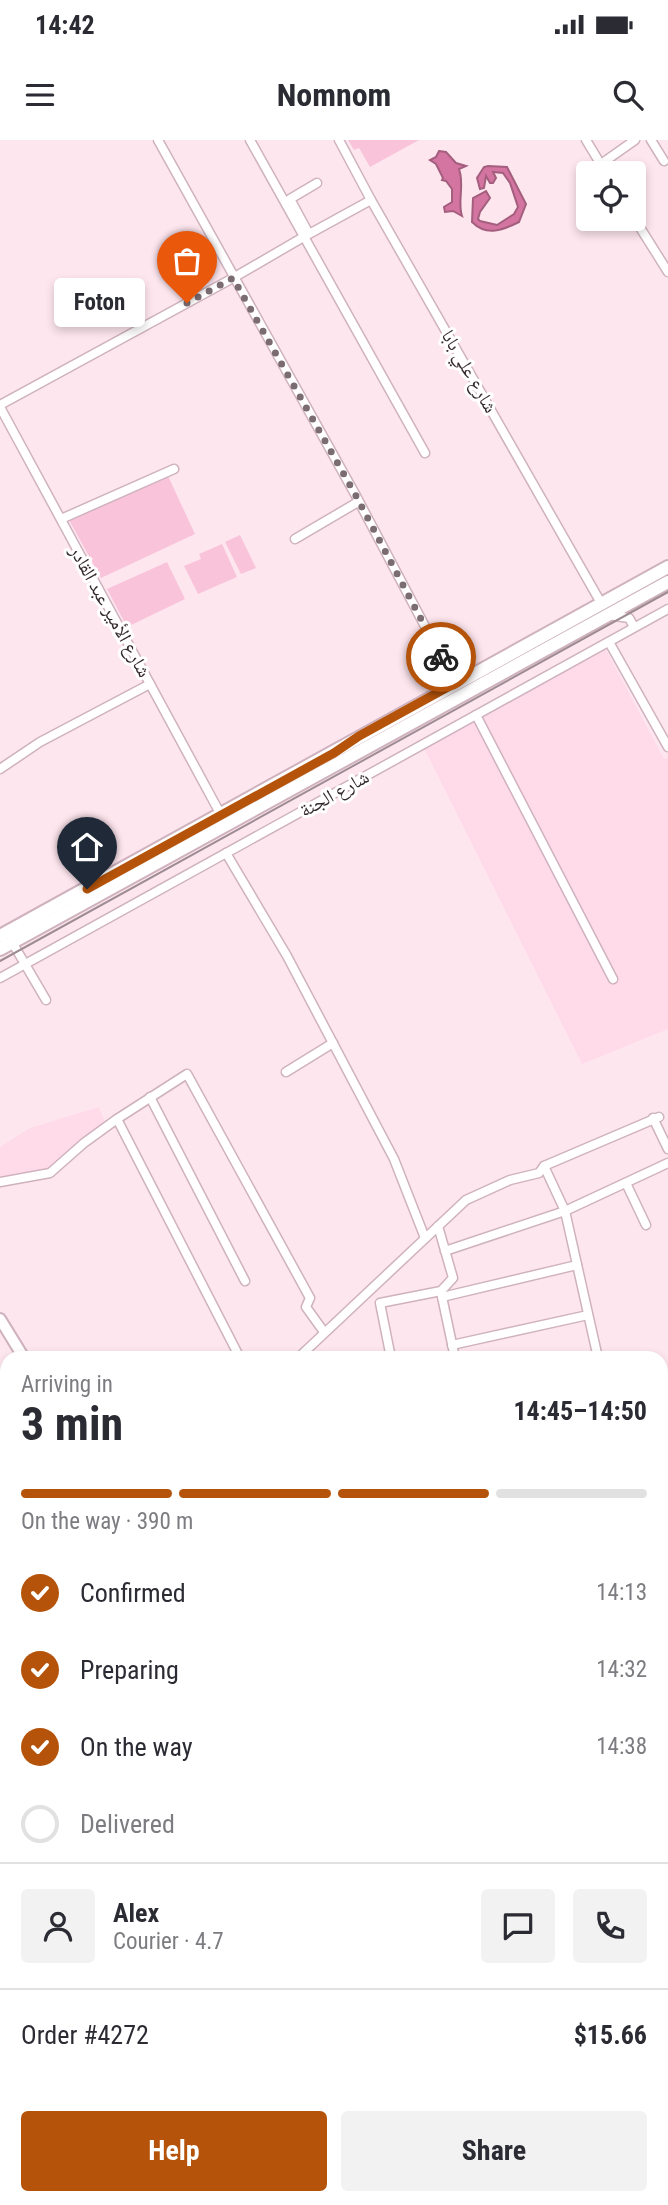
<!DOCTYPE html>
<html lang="en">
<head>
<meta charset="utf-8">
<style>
	body { margin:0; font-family:"Roboto Condensed","Noto Naskh Arabic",sans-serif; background:#f2f2f3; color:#2b2b33; height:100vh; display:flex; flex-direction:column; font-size:26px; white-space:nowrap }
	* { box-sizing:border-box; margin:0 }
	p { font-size:23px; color:#7c7c81 }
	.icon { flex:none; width:38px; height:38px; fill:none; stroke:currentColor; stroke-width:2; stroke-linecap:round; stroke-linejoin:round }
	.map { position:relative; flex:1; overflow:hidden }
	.drawer { position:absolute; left:0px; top:1211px; width:668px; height:854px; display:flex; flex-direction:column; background:#fff; border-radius:21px 21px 0 0; box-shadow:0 4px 10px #0003 }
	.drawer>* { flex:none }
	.tools { position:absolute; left:576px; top:21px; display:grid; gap:14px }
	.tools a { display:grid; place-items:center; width:70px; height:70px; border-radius:7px; background:#fff; box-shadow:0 4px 10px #0003; font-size:35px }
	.pin { position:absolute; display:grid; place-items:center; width:60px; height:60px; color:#fff; margin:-72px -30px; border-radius:50% 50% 50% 0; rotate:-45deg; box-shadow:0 0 7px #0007 }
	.pin .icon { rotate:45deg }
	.courier { position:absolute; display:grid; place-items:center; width:70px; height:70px; margin:-35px; border:5px solid #b45309; border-radius:50%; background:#fff; color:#222; box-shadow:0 2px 9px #0007 }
	.bubble { position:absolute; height:49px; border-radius:7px; background:#fff; box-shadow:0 4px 10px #0003; font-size:23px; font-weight:700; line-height:49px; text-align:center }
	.summary em { font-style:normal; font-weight:700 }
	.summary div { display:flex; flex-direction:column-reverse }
	.summary { display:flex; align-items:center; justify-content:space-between; height:119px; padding:0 21px }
	h1 { font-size:46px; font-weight:700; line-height:52px }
	.bar { display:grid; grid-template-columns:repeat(4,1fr); gap:10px 7px; align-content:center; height:84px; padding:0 21px }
	.bar i { height:9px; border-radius:5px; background:#e1e1e2 }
	.bar .selected { background:#b45309 }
	.bar p { grid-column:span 4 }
	.line { display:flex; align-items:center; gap:18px; padding:0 21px; border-top:2px solid #e1e1e2 }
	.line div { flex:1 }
	.round { display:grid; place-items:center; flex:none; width:74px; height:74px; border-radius:7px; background:#f2f2f3 }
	ol { padding:0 21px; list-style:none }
	li { display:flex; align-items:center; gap:21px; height:77px }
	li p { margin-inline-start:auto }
	li .icon { padding:7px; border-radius:50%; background:#b45309; color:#fff; stroke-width:4 }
	li:last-child { color:#7c7c81 }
	li i { width:38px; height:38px; border:4px solid #e1e1e2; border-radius:50% }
	.primary-button { display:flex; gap:14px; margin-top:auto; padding:14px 21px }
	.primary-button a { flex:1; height:80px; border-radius:7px; background:#b45309; color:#fff; font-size:28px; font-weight:700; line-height:80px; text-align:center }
	.primary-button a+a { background:#f2f2f3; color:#2b2b33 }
	.status { display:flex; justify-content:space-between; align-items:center; height:49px; padding:0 35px; background:#fff; direction:ltr }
	.status svg { height:19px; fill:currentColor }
	header { display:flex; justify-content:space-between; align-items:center; height:91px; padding:0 21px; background:#fff; font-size:32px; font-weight:700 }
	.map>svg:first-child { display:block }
	.built { fill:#ffdae9 }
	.green { fill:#f9c4da }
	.water { fill:#d375a0; stroke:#a45e7e; stroke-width:2 }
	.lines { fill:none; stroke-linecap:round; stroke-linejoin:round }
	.street-casing { stroke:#cfb2be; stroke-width:11 }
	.secondary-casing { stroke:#cfb2be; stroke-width:14 }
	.primary-casing { stroke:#cfb2be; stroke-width:16 }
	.street { stroke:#fff; stroke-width:8 }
	.secondary { stroke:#fff; stroke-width:10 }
	.primary { stroke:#fff; stroke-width:12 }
	.tram { stroke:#9e8c93; stroke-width:2 }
	.done { stroke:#7b6c72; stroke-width:7; stroke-dasharray:0 12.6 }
	.route { stroke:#b45309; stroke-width:9 }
	.labels { text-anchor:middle; stroke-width:6; stroke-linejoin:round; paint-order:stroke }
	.street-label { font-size:19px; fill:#352a2e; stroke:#fff }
</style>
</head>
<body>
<div class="status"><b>14:42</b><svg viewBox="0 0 49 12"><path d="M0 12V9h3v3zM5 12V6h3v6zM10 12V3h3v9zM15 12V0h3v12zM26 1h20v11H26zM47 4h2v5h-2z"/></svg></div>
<header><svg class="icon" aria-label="menu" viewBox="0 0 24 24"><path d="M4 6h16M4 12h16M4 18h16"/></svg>Nomnom<svg class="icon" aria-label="search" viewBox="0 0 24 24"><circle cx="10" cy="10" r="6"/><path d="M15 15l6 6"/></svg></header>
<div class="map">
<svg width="668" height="2065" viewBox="0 0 668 2065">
	<rect width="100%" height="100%" fill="#fee6ef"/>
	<g class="built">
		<path d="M606,510l58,109 4,-1v271l-86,35 -159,-318z"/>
		<path d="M99,967l5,13 -2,7 -25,16 -15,18 -19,11 -43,5v-30l30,-19z"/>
		<path d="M662,1946h6v119h-80l-2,-7h76z"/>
		<path d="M371,2058h200l2,7h-196z"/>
	</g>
	<g class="green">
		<path d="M348,0h71l-49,27 -11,-19 -5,2z"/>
		<path d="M168,336l27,58 -94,44 -32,-58z"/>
		<path d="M240,395l16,33 -15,6 -16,-32z"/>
		<path d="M222,404l15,33 -39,17 -14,-28 17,-7 -2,-5z"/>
		<path d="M167,422l18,37 -58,28 -20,-38z"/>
	</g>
	<g class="water">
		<path d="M439,11l7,1 10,11 10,3 -7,3c6,16 -2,32 3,47l-9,-5 -8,1 -1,-5 8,-5v-13l-6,-8 -4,-1 1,-2 -7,-14 -6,-4 6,-3z"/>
		<path d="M488,26l19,1 19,37 -7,18c-16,8 -32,15 -47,0l1,-24 13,-7 4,7 -10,14 -2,7 2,2 17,4 17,-11 4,-7 -8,-24 -7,-10 -10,-1 3,6 -3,5h-3l-4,-7 -2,12 -4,1 -3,-11 7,-11z"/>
	</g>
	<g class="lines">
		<defs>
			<g id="street">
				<path d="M158,0l197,354 100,189"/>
				<path d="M250,0l175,313"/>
				<path d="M339,0l32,60 230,403"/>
				<path d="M586,0l20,33"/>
				<path d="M651,0l13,21"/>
				<path d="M601,24l34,-24"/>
				<path d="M317,43l-27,16 19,35 62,-34"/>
				<path d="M634,78l34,54"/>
				<path d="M0,265l233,-127 74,-43"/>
				<path d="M0,267l221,408"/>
				<path d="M61,379l113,-50"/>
				<path d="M295,399l63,-37"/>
				<path d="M609,475l20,3 5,9"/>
				<path d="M609,502l59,105"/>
				<path d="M476,575l137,264"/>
				<path d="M0,629l40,-27 110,-58"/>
				<path d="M226,713l61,103 107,203 31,79"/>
				<path d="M12,802l34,58"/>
				<path d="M0,838l668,-369"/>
				<path d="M286,932l47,-29"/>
				<path d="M150,957l95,184"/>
				<path d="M653,978l15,31"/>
				<path d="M117,979l123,239"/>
				<path d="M0,1042l50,-9 34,-30 33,-24 70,-45 123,224 -4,9 18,25"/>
				<path d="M626,1043l20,42"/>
				<path d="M445,1111l120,-40 103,-48"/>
				<path d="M441,1152l14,66"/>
				<path d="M442,1157l135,-32"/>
				<path d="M452,1205l136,-30"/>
				<path d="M298,1218l168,-158 44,-20 29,-7 5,-7"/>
				<path d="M391,1218l-11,-55 61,-12 12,-13 -15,-52"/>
				<path d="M598,1218l-33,-147 -21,-45 115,-49"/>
				<path d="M662,1274l6,27"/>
				<path d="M0,1327l7,-4"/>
				<path d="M662,1350l6,-2"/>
				<path d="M4,1388l3,-2"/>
				<path d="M662,1398l6,-3"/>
				<path d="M662,1451l6,-4"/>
				<path d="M662,1468l6,2"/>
				<path d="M0,1689l7,-3"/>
				<path d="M0,1740l7,-3"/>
				<path d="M123,2065l13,-7"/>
			</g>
			<g id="secondary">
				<path d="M0,1179l24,39"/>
				<path d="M662,1258l6,-2"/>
				<path d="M0,1639l7,-6"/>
				<path d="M267,2065l9,-4 81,-1 23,5"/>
			</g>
			<g id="primary">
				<path d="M0,796l668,-369"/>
				<path d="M0,809l668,-367"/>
			</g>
		</defs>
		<use href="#street" class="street-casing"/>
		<use href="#secondary" class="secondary-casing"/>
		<use href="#primary" class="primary-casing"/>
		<use href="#street" class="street"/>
		<use href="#secondary" class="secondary"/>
		<use href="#primary" class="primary"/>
		<path class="tram" d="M0,821l668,-369"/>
	</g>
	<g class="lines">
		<path class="done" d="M187,163l46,-25 122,216 86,163"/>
		<path class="route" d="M87,749l247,-136 25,-17 96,-53 -14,-26"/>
	</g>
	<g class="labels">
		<g class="street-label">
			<text transform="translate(470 231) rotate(60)" y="7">شارع علي بابا</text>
			<text transform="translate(111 471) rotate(61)" y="7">شارع الأمير عبد القادر</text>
			<text transform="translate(334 653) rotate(-29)" y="7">شارع الجنة</text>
		</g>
	</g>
</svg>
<div class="tools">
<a><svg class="icon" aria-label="locate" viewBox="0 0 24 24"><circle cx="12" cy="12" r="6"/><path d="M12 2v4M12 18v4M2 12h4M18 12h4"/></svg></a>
</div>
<div class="pin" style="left:187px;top:163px;background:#ea580c"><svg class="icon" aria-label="bag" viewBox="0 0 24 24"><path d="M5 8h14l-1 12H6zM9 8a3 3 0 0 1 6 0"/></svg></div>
<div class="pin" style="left:87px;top:749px;background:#1f2937"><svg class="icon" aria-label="home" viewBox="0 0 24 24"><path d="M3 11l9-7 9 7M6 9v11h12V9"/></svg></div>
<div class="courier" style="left:441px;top:517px"><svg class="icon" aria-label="bike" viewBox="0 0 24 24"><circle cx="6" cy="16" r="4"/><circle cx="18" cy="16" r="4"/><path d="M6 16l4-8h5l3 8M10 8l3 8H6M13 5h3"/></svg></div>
<div class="bubble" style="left:54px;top:138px;width:91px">Foton</div>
<section class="drawer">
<div class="summary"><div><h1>3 min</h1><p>Arriving in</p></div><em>14:45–14:50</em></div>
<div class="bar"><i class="selected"></i><i class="selected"></i><i class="selected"></i><i></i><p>On the way · 390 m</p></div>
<ol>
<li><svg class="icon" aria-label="check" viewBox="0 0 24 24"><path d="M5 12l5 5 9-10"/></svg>Confirmed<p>14:13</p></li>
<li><svg class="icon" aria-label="check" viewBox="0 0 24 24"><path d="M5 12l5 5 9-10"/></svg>Preparing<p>14:32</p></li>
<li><svg class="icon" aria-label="check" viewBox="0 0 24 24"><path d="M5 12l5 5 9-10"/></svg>On the way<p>14:38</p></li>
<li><i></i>Delivered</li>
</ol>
<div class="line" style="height:126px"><a class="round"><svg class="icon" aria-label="person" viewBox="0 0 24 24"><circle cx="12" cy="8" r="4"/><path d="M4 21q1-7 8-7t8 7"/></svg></a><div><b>Alex</b><p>Courier · 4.7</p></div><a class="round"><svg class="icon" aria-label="chat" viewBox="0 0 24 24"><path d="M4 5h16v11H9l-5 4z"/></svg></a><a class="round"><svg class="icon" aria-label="phone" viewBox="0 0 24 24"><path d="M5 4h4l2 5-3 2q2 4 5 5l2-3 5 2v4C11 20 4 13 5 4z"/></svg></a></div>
<div class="line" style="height:91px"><div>Order #4272</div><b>$15.66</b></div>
<div class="primary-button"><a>Help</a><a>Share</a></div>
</section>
</div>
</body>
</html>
